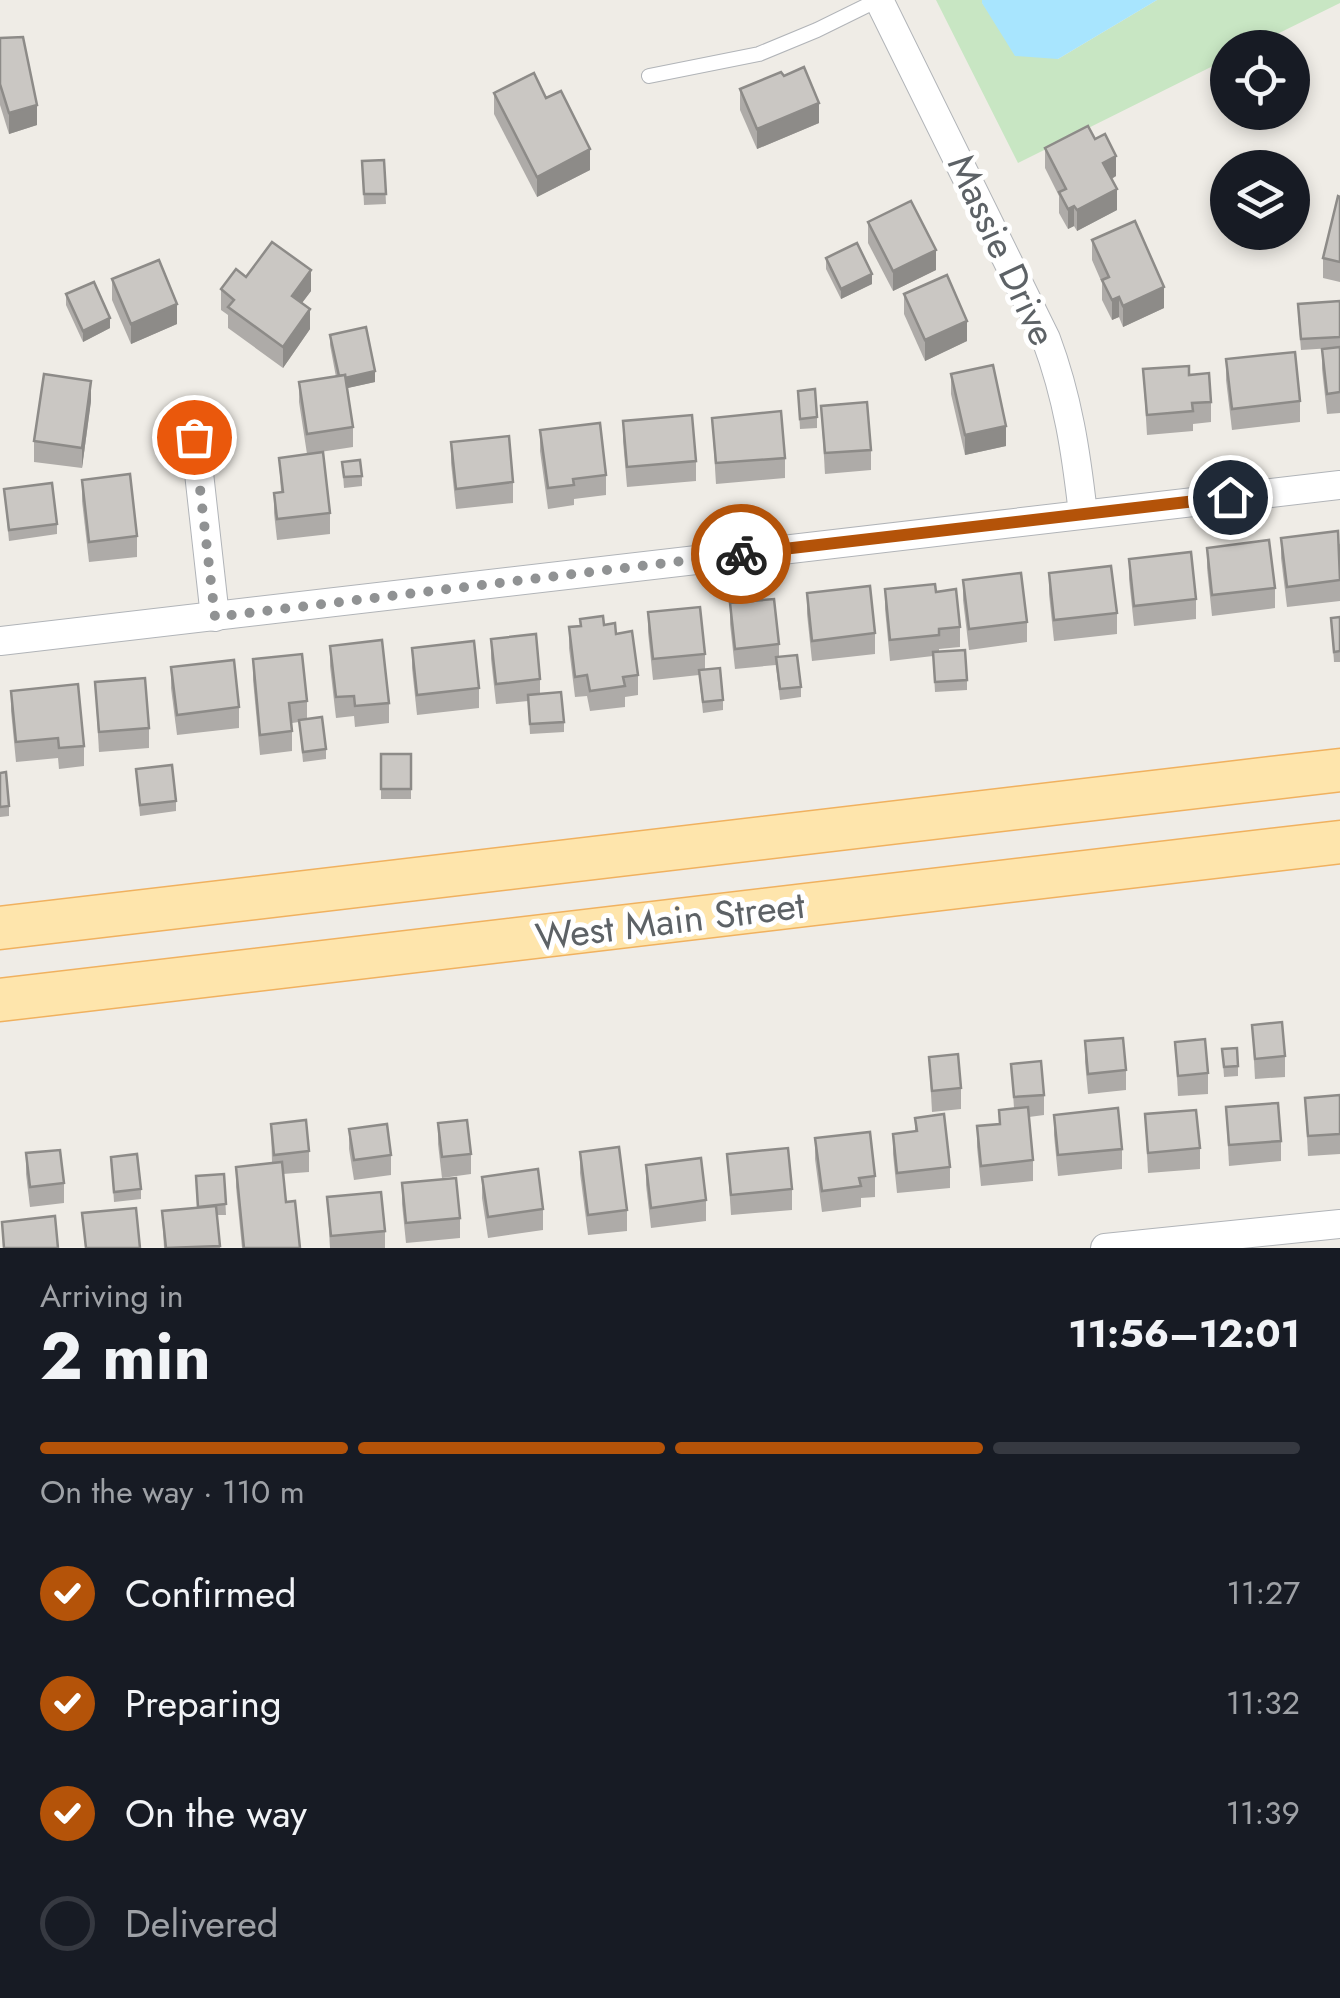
<!DOCTYPE html>
<html lang="en">
<head>
<meta charset="utf-8">
<style>
	body { margin:0; font-family:Jost,sans-serif; background:#20242c; color:#f1f3f6; height:100vh; display:flex; flex-direction:column; font-size:38px; white-space:nowrap }
	* { box-sizing:border-box; margin:0 }
	p { font-size:32px; color:#9ea1a6 }
	.icon { flex:none; width:55px; height:55px; fill:none; stroke:currentColor; stroke-width:2; stroke-linecap:round; stroke-linejoin:round }
	.map { position:relative; height:1248px; overflow:hidden }
	.details { display:flex; flex-direction:column; background:#171b24; flex:1 }
	.details>* { flex:none }
	.buttons { position:absolute; left:1210px; top:30px; display:grid; gap:20px }
	.buttons a { display:grid; place-items:center; width:100px; height:100px; border-radius:50%; background:#171b24; box-shadow:0 5px 15px #0003; font-size:50px }
	.pin { position:absolute; display:grid; place-items:center; width:85px; height:85px; color:#fff; margin:-42px; border:5px solid #fff; border-radius:50%; box-shadow:0 2px 10px #0007 }
	.courier { position:absolute; display:grid; place-items:center; width:100px; height:100px; margin:-50px; border:8px solid #b45309; border-radius:50%; background:#fff; color:#222; box-shadow:0 2px 12px #0007 }
	.head em { font-style:normal; font-weight:700 }
	.head div { display:flex; flex-direction:column-reverse }
	.head { display:flex; align-items:center; justify-content:space-between; height:170px; padding:0 40px }
	h1 { font-size:65px; font-weight:700; line-height:75px }
	.bar { display:grid; grid-template-columns:repeat(4,1fr); gap:15px 10px; align-content:center; height:120px; padding:0 40px }
	.bar i { height:12px; border-radius:8px; background:#363941 }
	.bar .selected { background:#b45309 }
	.bar p { grid-column:span 4 }
	ol { padding:0 40px; list-style:none }
	li { display:flex; align-items:center; gap:30px; height:110px }
	li p { margin-inline-start:auto }
	li .icon { padding:10px; border-radius:50%; background:#b45309; color:#fff; stroke-width:4 }
	li:last-child { color:#9ea1a6 }
	li i { width:55px; height:55px; border:5px solid #363941; border-radius:50% }
	.map>svg:first-child { display:block }
	.green { fill:#c8e6c3 }
	.water { fill:#a8e5fe }
	.lines { fill:none; stroke-linecap:round; stroke-linejoin:round }
	.lane-casing { stroke:#b1b4b8; stroke-width:16 }
	.street-casing { stroke:#b1b4b8; stroke-width:30 }
	.primary-casing { stroke:#f0b15f; stroke-width:45 }
	.lane { stroke:#fff; stroke-width:14 }
	.street { stroke:#fff; stroke-width:28 }
	.primary { stroke:#fee5ac; stroke-width:42 }
	.wall { fill:#aeaba8 }
	.shaded-wall { fill:#8d8b88 }
	.building { fill:#cac7c3; stroke:#8d8b88; stroke-width:2.5 }
	.done { stroke:#909293; stroke-width:10; stroke-dasharray:0 18 }
	.route { stroke:#b45309; stroke-width:12 }
	.labels { text-anchor:middle; stroke-width:10; stroke-linejoin:round; paint-order:stroke }
	.street-label { font-size:38px; fill:#5d6266; stroke:#fff }
</style>
</head>
<body>
<div class="map">
<svg width="1340" height="1248" viewBox="0 0 1340 1248">
	<rect width="100%" height="100%" fill="#efece6"/>
	<path class="green" d="M936,0h46v3l76,56 99,-59h183v3l-89,44 -23,1 -1,11 -209,104z"/>
	<path class="water" d="M982,0h175l-99,59 -43,-3 -33,-53z"/>
	<g class="lines">
		<defs>
			<path id="lane" d="M649,76l110,-22 58,-24 61,-30"/>
			<g id="street">
				<path d="M879,0l167,339c22,59 30,113 37,175"/>
				<path d="M195,437l20,180"/>
				<path d="M0,641l1340,-156"/>
				<path d="M1105,1248l235,-24"/>
			</g>
			<g id="primary">
				<path d="M0,928l1340,-158"/>
				<path d="M0,1000l1340,-158"/>
			</g>
		</defs>
		<use href="#lane" class="lane-casing"/>
		<use href="#street" class="street-casing"/>
		<use href="#primary" class="primary-casing"/>
		<use href="#lane" class="lane"/>
		<use href="#street" class="street"/>
		<use href="#primary" class="primary"/>
	</g>
	<g class="wall">
		<path d="M0,38l37,87 -28,9 -9,-29z"/>
		<path d="M740,89l79,34 -62,26 -17,-39z"/>
		<path d="M494,93l52,5 44,72 -53,27 -43,-83z"/>
		<path d="M1045,148l71,28 -4,3 5,31 -40,21 -3,-5 -6,3 -9,-16v-17l-14,-28z"/>
		<path d="M384,160l2,44 -22,1 -2,-44z"/>
		<path d="M1340,197v85l-17,-4v-20z"/>
		<path d="M868,222l68,48 -43,21 -25,-48z"/>
		<path d="M1092,240l72,68 -41,19 -4,-10 -7,3 -10,-20v-17l-10,-23z"/>
		<path d="M826,258l46,26 -31,15 -15,-30z"/>
		<path d="M246,277l65,14 -9,12 8,26 -27,39 -55,-40v-13l-7,-5v-21z"/>
		<path d="M112,279l65,45 -46,20 -19,-44z"/>
		<path d="M66,294l44,34 -27,14 -17,-37z"/>
		<path d="M904,294l63,47 -42,20 -21,-47z"/>
		<path d="M1340,301v112l-13,1 -5,-45v-20l10,-1 -31,2 -3,-35z"/>
		<path d="M330,335l45,47 -28,6 6,39v20l-46,7 -8,-52v-20l37,-5 -6,-32z"/>
		<path d="M1226,359l74,42v21l-68,8 -6,-50z"/>
		<path d="M1143,369l46,6 22,27v20l-18,2v7l-46,4z"/>
		<path d="M951,374l55,72 -41,9 -14,-61z"/>
		<path d="M798,391l19,26v11l-17,1z"/>
		<path d="M91,401l-9,67 -48,-6v-21z"/>
		<path d="M821,406l50,44v20l-46,4z"/>
		<path d="M712,418l73,40v20l-69,6z"/>
		<path d="M623,421l73,40v20l-69,6 -4,-46z"/>
		<path d="M540,430l66,45v20l-32,4v6l-26,4 -8,-58z"/>
		<path d="M451,442l62,40v21l-57,6 -5,-46z"/>
		<path d="M279,458l51,55v21l-53,6 -3,-27v-20l7,-1z"/>
		<path d="M342,462l20,14v10l-18,2z"/>
		<path d="M82,480l55,56v21l-48,5 -7,-61z"/>
		<path d="M4,489l53,35v10l-48,7z"/>
		<path d="M1281,538l59,6v57l-53,6 -6,-49z"/>
		<path d="M1207,548l68,40v20l-63,8 -5,-48z"/>
		<path d="M1129,559l67,40v20l-62,7 -5,-47z"/>
		<path d="M1049,573l68,40v21l-63,7 -5,-47z"/>
		<path d="M963,580l64,42v20l-58,8 -6,-50z"/>
		<path d="M885,589l51,3 24,35v20l-21,2v3l28,28v10l-32,2 -2,-36 -43,5 -5,-52z"/>
		<path d="M807,593l68,40v21l-63,7 -5,-47z"/>
		<path d="M730,603l49,41v13l22,30v10l-21,3 -4,-35 -41,4 -5,-45z"/>
		<path d="M648,612l57,42v16l18,30v10l-20,3 -4,-38 -46,5 -5,-48z"/>
		<path d="M1340,617v45h-6l-3,-44z"/>
		<path d="M604,625l12,9 22,41v20l-13,2v10l-35,4 -3,-15 -12,1 -6,-49v-21z"/>
		<path d="M491,639l49,40v15l24,28v10l-34,2 -2,-33 -32,3 -5,-45z"/>
		<path d="M330,646l59,57v20l-34,4 -1,-11 -18,2 -6,-52z"/>
		<path d="M412,648l67,40v20l-62,7 -5,-47z"/>
		<path d="M253,659l54,42v18l19,30v10l-23,3 -4,-40 -7,1v28l-32,4 -7,-75z"/>
		<path d="M171,667l68,40v21l-62,7 -6,-47z"/>
		<path d="M95,682l54,46v20l-50,4z"/>
		<path d="M11,691l73,55v20l-25,3 -1,-11 -42,4 -5,-51z"/>
		<rect x="381" y="754" width="30" height="45"/>
		<path d="M136,769l40,32v10l-36,5z"/>
		<path d="M0,773l9,33v10l-9,1z"/>
		<path d="M1252,1025l33,31v21l-30,2z"/>
		<path d="M1085,1041l41,29v20l-38,4 -3,-32z"/>
		<path d="M1175,1042l33,31v21l-30,2z"/>
		<path d="M1222,1049l16,17v10l-14,1z"/>
		<path d="M929,1057l32,31v21l-29,3z"/>
		<path d="M1011,1064l33,31v20l-15,2 4,43v21l-52,5 -4,-39v-21l22,-2v-14l15,-2z"/>
		<path d="M1340,1095v59l-32,2 -3,-58z"/>
		<path d="M1226,1107l55,34v20l-52,5z"/>
		<path d="M1145,1114l55,34v21l-52,4z"/>
		<path d="M1054,1115l68,34v20l-64,7 -4,-41z"/>
		<path d="M915,1118l35,49v21l-53,5 -4,-39v-20l22,-3z"/>
		<path d="M438,1123l33,31v20l-29,4 -4,-34z"/>
		<path d="M271,1124l38,27v21l-26,2 3,28 14,46h-58l-6,-61v-20l36,-4z"/>
		<path d="M349,1129l42,26v20l-37,5 -5,-31z"/>
		<path d="M815,1138l60,38v21l-14,1v9l-39,5 -7,-53z"/>
		<path d="M580,1152l47,58v21l-39,4 -8,-62z"/>
		<path d="M26,1153l38,30v20l-34,4 -4,-33z"/>
		<path d="M727,1154l65,35v21l-61,5z"/>
		<path d="M111,1157l30,32v10l-27,3z"/>
		<path d="M646,1165l60,35v21l-55,7 -5,-43z"/>
		<path d="M224,1174l2,41h-9l3,33h-56l-2,-37 35,-3 -1,-32z"/>
		<path d="M482,1177l61,32v21l-55,8 -6,-40z"/>
		<path d="M402,1183l58,35v20l-54,5 -4,-39z"/>
		<path d="M327,1197l58,34v17h-55z"/>
	</g>
	<g class="shaded-wall">
		<path d="M819,103v20l-62,26v-20z"/>
		<path d="M37,105v20l-28,9v-21z"/>
		<path d="M590,149v21l-53,27v-20z"/>
		<path d="M1116,156v20l-13,7v-20z"/>
		<path d="M1117,189v21l-40,21v-21z"/>
		<path d="M1074,206v20l-6,3v-20z"/>
		<path d="M936,250v20l-43,21v-20z"/>
		<path d="M311,270v21l-19,25v-20z"/>
		<path d="M872,274v10l-31,15v-10z"/>
		<path d="M1164,287v21l-41,19v-21z"/>
		<path d="M1119,297v20l-7,3v-20z"/>
		<path d="M177,304v20l-46,20v-20z"/>
		<path d="M310,309v20l-27,39v-21z"/>
		<path d="M110,318v10l-27,14v-11z"/>
		<path d="M967,321v20l-42,20v-21z"/>
		<path d="M375,371v11l-36,8v-10z"/>
		<path d="M91,381v20l-9,67v-20z"/>
		<path d="M1006,426v20l-41,9v-20z"/>
	</g>
	<g class="building">
		<path d="M23,37l14,68 -28,8 -9,-29v-46z"/>
		<path d="M804,67l15,36 -62,26 -17,-40 41,-17 3,4z"/>
		<path d="M534,73l12,25 15,-7 29,58 -53,28 -43,-84z"/>
		<path d="M1088,126l7,13 10,-5 11,22 -13,7 14,26 -40,21 -3,-4 -6,3 -9,-17 7,-3 -21,-41z"/>
		<path d="M384,160l2,34h-22l-2,-33z"/>
		<path d="M1338,196l2,1v65l-17,-4z"/>
		<path d="M911,201l25,49 -43,21 -25,-49z"/>
		<path d="M1135,221l29,66 -41,19 -4,-9 -7,3 -10,-20 7,-3 -17,-37z"/>
		<path d="M272,242l39,28 -19,26 18,13 -27,38 -55,-40 6,-7 -13,-11 15,-20 10,8z"/>
		<path d="M857,243l15,31 -31,15 -15,-31z"/>
		<path d="M159,260l18,44 -46,20 -19,-45z"/>
		<path d="M947,275l20,46 -42,19 -21,-46z"/>
		<path d="M94,282l16,36 -27,13 -17,-37z"/>
		<path d="M1340,301v36l-39,2 -3,-35z"/>
		<path d="M366,327l9,44 -30,7v-3l-6,1 -9,-41z"/>
		<path d="M1340,347v45l-13,2 -5,-45z"/>
		<path d="M1295,352l5,49 -68,8 -6,-50z"/>
		<path d="M993,365l13,61 -41,9 -14,-61z"/>
		<path d="M1189,366v9l20,-2 2,29 -19,1 1,8 -46,4 -4,-46z"/>
		<path d="M44,374l47,7 -9,67 -48,-7z"/>
		<path d="M345,375l8,52 -46,7 -8,-52z"/>
		<path d="M815,389l2,28 -17,2 -2,-28z"/>
		<path d="M867,402l4,48 -46,3 -4,-47z"/>
		<path d="M781,411l4,47 -69,5 -4,-45z"/>
		<path d="M692,415l4,46 -69,6 -4,-46z"/>
		<path d="M600,423l6,52 -33,4 1,6 -26,3 -8,-58z"/>
		<path d="M509,436l4,46 -57,7 -5,-47z"/>
		<path d="M323,452l7,61 -53,6 -3,-26 9,-1 -4,-34z"/>
		<path d="M360,460l2,16 -18,1 -2,-15z"/>
		<path d="M130,474l7,62 -48,6 -7,-62z"/>
		<path d="M52,483l5,41 -48,6 -5,-41z"/>
		<path d="M1338,531l2,49 -53,7 -6,-49z"/>
		<path d="M1269,540l6,48 -63,7 -5,-47z"/>
		<path d="M1191,552l5,47 -62,7 -5,-47z"/>
		<path d="M1111,566l6,47 -63,7 -5,-47z"/>
		<path d="M1021,573l6,49 -58,7 -6,-49z"/>
		<path d="M935,584l1,8 20,-3 4,38 -21,2v6l-49,5 -5,-51z"/>
		<path d="M870,586l5,47 -63,8 -5,-48z"/>
		<path d="M774,599l5,45 -44,5 -5,-46z"/>
		<path d="M700,607l5,47 -52,5 -5,-47z"/>
		<path d="M603,616l1,9 11,-2 1,11 16,-3 6,44 -15,2 2,9 -35,5 -3,-16 -12,2 -6,-50 12,-1 -1,-7z"/>
		<path d="M1340,617v34l-6,1 -3,-34z"/>
		<path d="M536,634l4,45 -44,5 -5,-45z"/>
		<path d="M382,640l7,63 -34,3 -1,-10 -18,1 -6,-51z"/>
		<path d="M474,641l5,47 -62,7 -5,-47z"/>
		<path d="M965,650l2,30 -32,2 -2,-30z"/>
		<path d="M302,654l5,47 -18,2 3,28 -32,4 -7,-76z"/>
		<path d="M797,655l4,32 -21,2 -4,-32z"/>
		<path d="M234,660l5,47 -62,8 -6,-48z"/>
		<path d="M720,668l3,32 -20,2 -4,-32z"/>
		<path d="M145,678l4,50 -50,4 -4,-50z"/>
		<path d="M78,684l6,62 -25,2 -1,-10 -42,4 -5,-51z"/>
		<path d="M561,692l3,30 -34,2 -2,-29z"/>
		<path d="M322,717l4,32 -23,3 -4,-32z"/>
		<rect x="381" y="754" width="30" height="35"/>
		<path d="M172,765l4,36 -36,4 -4,-36z"/>
		<path d="M6,772l3,34 -9,1v-34z"/>
		<path d="M1282,1022l3,34 -30,3 -3,-34z"/>
		<path d="M1123,1038l3,32 -38,4 -3,-33z"/>
		<path d="M1205,1039l3,34 -30,3 -3,-34z"/>
		<path d="M1237,1048l1,18 -14,1 -2,-18z"/>
		<path d="M958,1054l3,34 -29,3 -3,-34z"/>
		<path d="M1041,1061l3,34 -30,2 -3,-33z"/>
		<path d="M1340,1095v39l-32,2 -3,-38z"/>
		<path d="M1278,1103l3,38 -52,4 -3,-38z"/>
		<path d="M1028,1107l5,53 -52,6 -4,-40 23,-2 -1,-14z"/>
		<path d="M1118,1108l4,41 -64,6 -4,-40z"/>
		<path d="M1196,1110l4,38 -52,5 -3,-39z"/>
		<path d="M944,1114l6,53 -53,6 -4,-39 24,-3 -2,-13z"/>
		<path d="M306,1120l3,31 -35,4 -3,-31z"/>
		<path d="M467,1120l4,34 -29,3 -4,-34z"/>
		<path d="M387,1124l4,31 -37,5 -5,-31z"/>
		<path d="M870,1132l5,44 -16,2 2,8 -39,5 -7,-53z"/>
		<path d="M619,1147l8,63 -39,5 -8,-63z"/>
		<path d="M788,1148l4,41 -61,6 -4,-41z"/>
		<path d="M60,1150l4,33 -34,4 -4,-34z"/>
		<path d="M137,1154l4,35 -27,3 -3,-35z"/>
		<path d="M701,1158l5,42 -55,8 -5,-43z"/>
		<path d="M282,1162l4,40 9,-1 5,47h-56l-8,-81z"/>
		<path d="M538,1169l5,40 -55,8 -6,-40z"/>
		<path d="M224,1174l2,30 -28,3 -2,-31z"/>
		<path d="M456,1178l4,40 -54,5 -4,-40z"/>
		<path d="M381,1192l4,39 -54,5 -4,-39z"/>
		<path d="M216,1206l4,40 -54,2 -4,-37z"/>
		<path d="M136,1208l4,40h-54l-4,-35z"/>
		<path d="M55,1216l3,32h-54l-2,-26z"/>
	</g>
	<g class="lines">
		<path class="done" d="M194,437l21,180 526,-63"/>
		<path class="route" d="M741,554l489,-57"/>
	</g>
	<g class="labels">
		<g class="street-label">
			<text transform="translate(1002 250) rotate(65)" y="13">Massie Drive</text>
			<text transform="translate(670 921) rotate(-7)" y="13">West Main Street</text>
		</g>
	</g>
</svg>
<div class="buttons">
<a><svg class="icon" aria-label="locate" viewBox="0 0 24 24"><circle cx="12" cy="12" r="6"/><path d="M12 2v4M12 18v4M2 12h4M18 12h4"/></svg></a>
<a><svg class="icon" aria-label="layers" viewBox="0 0 24 24"><path d="M12 4l9 5-9 5-9-5zM3 14l9 5 9-5"/></svg></a>
</div>
<div class="pin" style="left:194px;top:437px;background:#ea580c"><svg class="icon" aria-label="bag" viewBox="0 0 24 24"><path d="M5 8h14l-1 12H6zM9 8a3 3 0 0 1 6 0"/></svg></div>
<div class="pin" style="left:1230px;top:497px;background:#1f2937"><svg class="icon" aria-label="home" viewBox="0 0 24 24"><path d="M3 11l9-7 9 7M6 9v11h12V9"/></svg></div>
<div class="courier" style="left:741px;top:554px"><svg class="icon" aria-label="bike" viewBox="0 0 24 24"><circle cx="6" cy="16" r="4"/><circle cx="18" cy="16" r="4"/><path d="M6 16l4-8h5l3 8M10 8l3 8H6M13 5h3"/></svg></div>
</div>
<section class="details">
<div class="head"><div><h1>2 min</h1><p>Arriving in</p></div><em>11:56–12:01</em></div>
<div class="bar"><i class="selected"></i><i class="selected"></i><i class="selected"></i><i></i><p>On the way · 110 m</p></div>
<ol>
<li><svg class="icon" aria-label="check" viewBox="0 0 24 24"><path d="M5 12l5 5 9-10"/></svg>Confirmed<p>11:27</p></li>
<li><svg class="icon" aria-label="check" viewBox="0 0 24 24"><path d="M5 12l5 5 9-10"/></svg>Preparing<p>11:32</p></li>
<li><svg class="icon" aria-label="check" viewBox="0 0 24 24"><path d="M5 12l5 5 9-10"/></svg>On the way<p>11:39</p></li>
<li><i></i>Delivered</li>
</ol>
</section>
</body>
</html>
